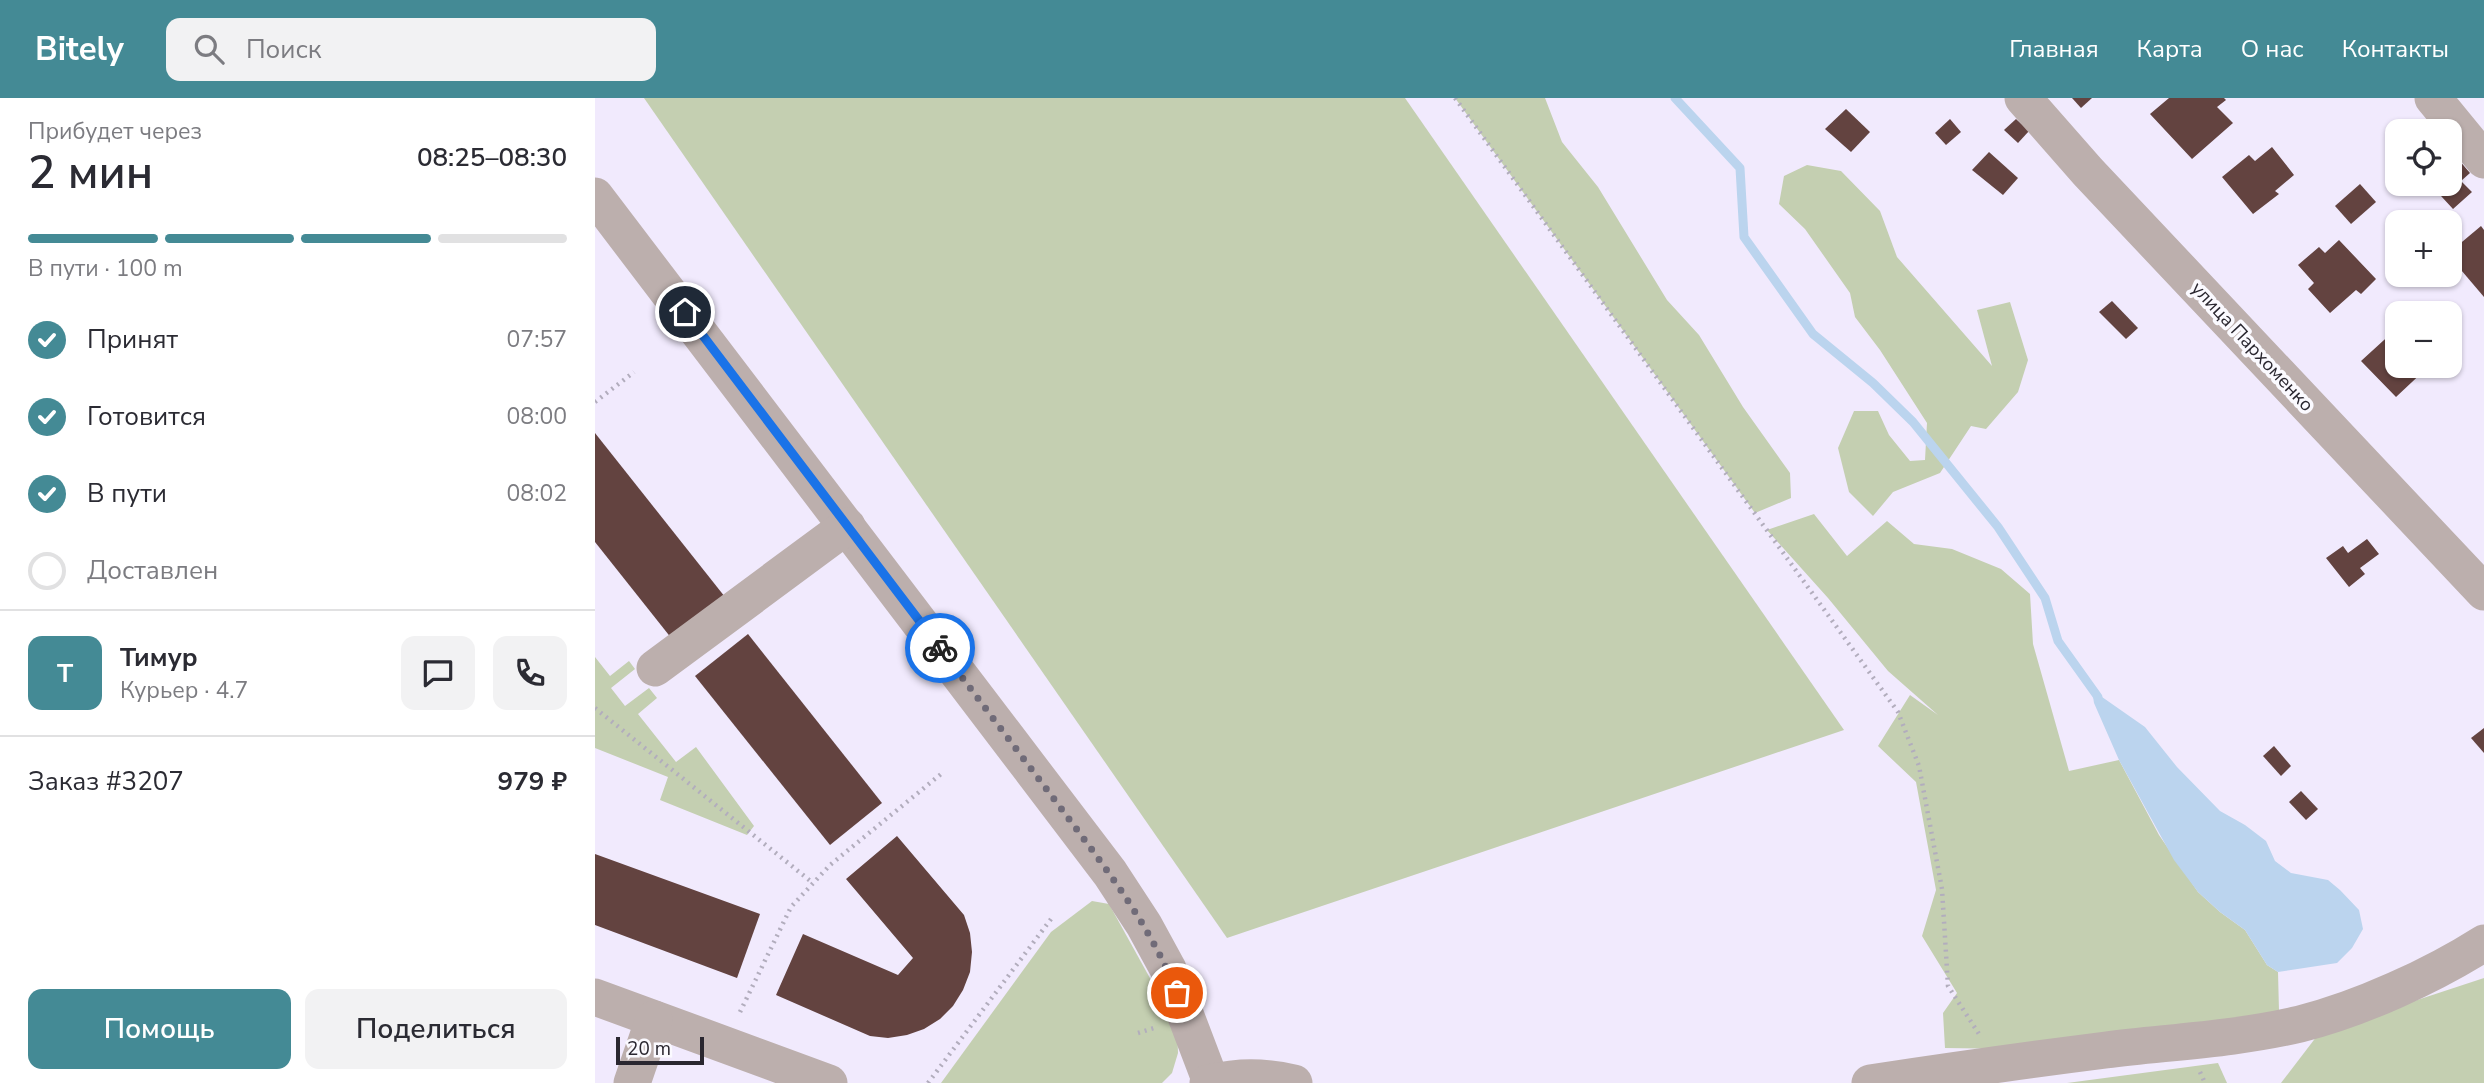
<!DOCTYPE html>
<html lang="ru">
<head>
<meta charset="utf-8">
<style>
	body { margin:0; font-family:"Nunito Sans",sans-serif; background:#f2f2f3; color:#2b2b33; height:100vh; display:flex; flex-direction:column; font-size:26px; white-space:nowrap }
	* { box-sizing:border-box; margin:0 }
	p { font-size:23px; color:#7c7c81 }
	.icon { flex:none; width:38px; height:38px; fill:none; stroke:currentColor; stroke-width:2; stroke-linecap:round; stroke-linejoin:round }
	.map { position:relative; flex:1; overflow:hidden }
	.sheet { display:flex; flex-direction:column; background:#fff; width:595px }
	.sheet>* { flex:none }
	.controls { position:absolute; left:1790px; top:21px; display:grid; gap:14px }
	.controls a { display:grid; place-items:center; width:77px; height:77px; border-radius:14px; background:#fff; box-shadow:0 2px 5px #0004; font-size:35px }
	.scale { position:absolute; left:21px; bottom:18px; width:88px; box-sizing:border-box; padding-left:7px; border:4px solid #2a2730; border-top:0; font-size:19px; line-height:24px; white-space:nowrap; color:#2a2730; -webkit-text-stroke:5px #fbfaff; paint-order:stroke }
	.pin { position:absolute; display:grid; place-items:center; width:60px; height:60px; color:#fff; margin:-30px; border:4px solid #fff; border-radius:50%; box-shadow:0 2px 7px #0007 }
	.courier { position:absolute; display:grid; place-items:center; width:70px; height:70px; margin:-35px; border:5px solid #1a73e8; border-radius:50%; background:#fff; color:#222; box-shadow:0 2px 9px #0007 }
	.summary em { font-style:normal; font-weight:600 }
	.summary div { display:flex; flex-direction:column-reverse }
	.summary { display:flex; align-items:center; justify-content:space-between; height:119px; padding:0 28px }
	h1 { font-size:46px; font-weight:600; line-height:52px }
	.bar { display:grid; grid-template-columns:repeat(4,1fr); gap:10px 7px; align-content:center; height:84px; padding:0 28px }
	.bar i { height:9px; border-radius:5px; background:#e1e1e2 }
	.bar .selected { background:#448a95 }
	.bar p { grid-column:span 4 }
	.line { display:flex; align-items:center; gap:18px; padding:0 28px; border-top:2px solid #e1e1e2 }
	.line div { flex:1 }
	.round { display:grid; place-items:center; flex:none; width:74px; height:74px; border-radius:14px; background:#f2f2f3 }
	ol { padding:0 28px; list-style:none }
	li { display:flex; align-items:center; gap:21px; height:77px }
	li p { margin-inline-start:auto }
	li .icon { padding:7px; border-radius:50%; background:#448a95; color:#fff; stroke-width:4 }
	li:last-child { color:#7c7c81 }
	li i { width:38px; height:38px; border:4px solid #e1e1e2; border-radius:50% }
	.action { display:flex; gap:14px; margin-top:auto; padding:14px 28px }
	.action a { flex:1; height:80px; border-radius:14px; background:#448a95; color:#fff; font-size:28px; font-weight:600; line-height:80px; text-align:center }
	.action a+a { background:#f2f2f3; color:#2b2b33 }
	header { display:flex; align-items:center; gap:42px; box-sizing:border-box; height:98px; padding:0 35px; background:#448a95; color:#fff }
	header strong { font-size:33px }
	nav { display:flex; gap:38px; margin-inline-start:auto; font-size:24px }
	.search { width:490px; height:63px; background:#f2f2f3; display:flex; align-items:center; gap:18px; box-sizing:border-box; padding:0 24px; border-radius:14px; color:#7c7c81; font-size:26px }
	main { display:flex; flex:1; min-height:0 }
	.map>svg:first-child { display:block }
	.green { fill:#c4cfb1 }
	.water { fill:#bbd4ee }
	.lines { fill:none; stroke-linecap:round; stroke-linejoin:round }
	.stream { stroke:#bbd4ee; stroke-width:9 }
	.building { fill:#634340 }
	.path { stroke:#b2adbd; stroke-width:4.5; stroke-dasharray:2 5; stroke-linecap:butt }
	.minor { stroke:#bcafad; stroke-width:37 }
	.done { stroke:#706b78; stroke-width:7; stroke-dasharray:0 12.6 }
	.route { stroke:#1a73e8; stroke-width:9 }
	.labels { text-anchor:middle; stroke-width:7; stroke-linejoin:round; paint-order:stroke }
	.street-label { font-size:19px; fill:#2a2730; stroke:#fbfaff }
</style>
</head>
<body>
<header>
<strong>Bitely</strong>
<div class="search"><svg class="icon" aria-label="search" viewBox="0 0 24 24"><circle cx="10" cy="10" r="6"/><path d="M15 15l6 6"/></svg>Поиск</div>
<nav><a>Главная</a><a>Карта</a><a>О нас</a><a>Контакты</a></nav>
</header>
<main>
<section class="sheet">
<div class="summary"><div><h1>2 мин</h1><p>Прибудет через</p></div><em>08:25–08:30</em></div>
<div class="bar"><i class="selected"></i><i class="selected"></i><i class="selected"></i><i></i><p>В пути · 100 m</p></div>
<ol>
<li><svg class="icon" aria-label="check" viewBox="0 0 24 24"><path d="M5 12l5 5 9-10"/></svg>Принят<p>07:57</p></li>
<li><svg class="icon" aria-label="check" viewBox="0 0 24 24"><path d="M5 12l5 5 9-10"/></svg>Готовится<p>08:00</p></li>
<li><svg class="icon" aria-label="check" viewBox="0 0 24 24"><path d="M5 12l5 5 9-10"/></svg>В пути<p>08:02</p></li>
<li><i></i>Доставлен</li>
</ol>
<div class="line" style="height:126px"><b class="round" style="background:#448a95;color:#fff">Т</b><div><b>Тимур</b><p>Курьер · 4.7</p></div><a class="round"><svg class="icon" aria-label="chat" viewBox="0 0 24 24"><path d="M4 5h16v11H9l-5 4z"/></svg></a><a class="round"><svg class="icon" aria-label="phone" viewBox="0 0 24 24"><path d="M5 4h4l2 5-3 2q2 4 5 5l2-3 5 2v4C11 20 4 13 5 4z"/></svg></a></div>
<div class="line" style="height:91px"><div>Заказ #3207</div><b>979 ₽</b></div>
<div class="action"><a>Помощь</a><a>Поделиться</a></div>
</section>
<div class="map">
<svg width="1889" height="985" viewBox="0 0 1889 985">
	<rect width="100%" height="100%" fill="#f1eafd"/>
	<g class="green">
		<path d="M49,0h761l439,632 -617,208z"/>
		<path d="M860,0h90l17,44 36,45 69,113 32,35 44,72 47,66 1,25 -36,15z"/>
		<path d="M1212,67l34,6 39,40 17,46 95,109 -15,-56 33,-8 18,58 -10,32 -32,37 -15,-3 -31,47 -47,19 -20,24 -24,-24 -11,-44 16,-37h24l11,24 21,26 15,-1 2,-37 -47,-73 -25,-33 -5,-24 -45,-64 -26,-25 5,-28z"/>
		<path d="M1219,416l33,42 40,-35 27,23 38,5 49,20 29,25 3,50 36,127 50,-11 40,75 39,57 22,20 25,18 22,35 11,7 1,39 -18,11 -246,27 -70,-1 -2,-35 14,-20 -35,-57 14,-46 -20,-108 -38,-36 32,-51 28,20 -50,-44 -60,-73 -61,-68z"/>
		<path d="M0,559l15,19 19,-15 6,8 -24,19 14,18 24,-18 8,10 -19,16 38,48 20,-15 58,79 -7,9 -87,-35 8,-23 -73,-29z"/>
		<path d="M497,803l17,3 68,123 1,26 -6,20 -10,10h-221l110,-151z"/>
		<path d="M1889,880v105h-203l39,-51z"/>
		<path d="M1623,965l9,20h-160z"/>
	</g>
	<path class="water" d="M1497,592l53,37 32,40 43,44 25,14 21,16 9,20 16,12 37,7 12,10 19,20 4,19 -11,19 -15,15 -59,9 -11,-7 -22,-35 -25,-18 -22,-20 -24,-32 -55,-100 -25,-57z"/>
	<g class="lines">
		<path class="stream" d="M1080,0l65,70 4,69 69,97 60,49 40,39 85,105 47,71 13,43 40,56"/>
	</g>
	<g class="building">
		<path d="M1477,0h20l-11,10z"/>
		<path d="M1574,0h55l2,2 -9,7 16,16 -41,36 -42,-45z"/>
		<path d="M1251,11l24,23 -19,20 -26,-23z"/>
		<path d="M1355,21l11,13 -15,13 -11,-12z"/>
		<path d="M1421,21l13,12 -11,12 -14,-13z"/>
		<path d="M1677,49l22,28 -19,16 4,3 -26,20 -31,-37 27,-22 6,6z"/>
		<path d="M1394,54l29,26 -15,17 -31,-25z"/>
		<path d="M1863,61l12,14 -9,8 11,11 -19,17 -23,-25h20v-18z"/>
		<path d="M1765,86l16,18 -25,22 -16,-18z"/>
		<path d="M1886,128l3,4v67l-34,-40v-5z"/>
		<path d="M1744,142l37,39 -15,15 -5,-4 -26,23 -22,-24 6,-6 -16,-18 21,-18 6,6z"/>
		<path d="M1517,203l26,27 -12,11 -27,-27z"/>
		<path d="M1800,232l2,3v33l31,1 -32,30 -35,-36z"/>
		<path d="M0,335l130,164 -53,42 -77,-97z"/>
		<path d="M1772,441l12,15 -19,14 5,6 -16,13 -23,-29 17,-12 5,7z"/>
		<path d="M153,536l134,169 -52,42 -135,-169z"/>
		<path d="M1889,630v25l-13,-15z"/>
		<path d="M1679,648l17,20 -10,10 -18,-20z"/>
		<path d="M1706,693l17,18 -12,11 -17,-18z"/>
		<path d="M302,738l67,79 6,18 2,19 -2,20 -7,18 -10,16 -13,13 -16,10 -17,6 -19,3 -18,-2 -94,-41 27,-61 95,41 15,-17 -67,-79z"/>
		<path d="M0,756l165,60 -23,64 -142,-53z"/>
	</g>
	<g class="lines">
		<g class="path">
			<path d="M860,0l443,614 21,54 23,123 6,97 31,48"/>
			<path d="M0,304l39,-30"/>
			<path d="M0,610l218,175"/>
			<path d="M145,914l51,-105 39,-42 111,-91"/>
			<path d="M543,935l19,-6"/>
			<path d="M1605,974l5,11"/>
			<path d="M333,985l123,-164"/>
		</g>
		<g class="minor">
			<path d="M1428,0l65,74 396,420"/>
			<path d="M1838,0l51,62"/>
			<path d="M0,98l515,677 34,52 24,44 43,113"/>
			<path d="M60,570l192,-142"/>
			<path d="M0,899l234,86"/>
			<path d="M37,985l22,-64"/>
			<path d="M613,985c32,-7 54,-7 86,0"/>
			<path d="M1275,985c79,-12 157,-23 236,-33 64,-8 131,-11 194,-26 60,-15 132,-48 184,-81"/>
		</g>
	</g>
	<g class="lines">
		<path class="done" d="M345,550c40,53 80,106 120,159 44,59 90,117 117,186"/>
		<path class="route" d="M90,214l255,336"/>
	</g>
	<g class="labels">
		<g class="street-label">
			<text transform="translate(1658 248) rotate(47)" y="7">улица Пархоменко</text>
		</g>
	</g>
</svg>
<div class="controls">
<a><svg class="icon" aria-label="locate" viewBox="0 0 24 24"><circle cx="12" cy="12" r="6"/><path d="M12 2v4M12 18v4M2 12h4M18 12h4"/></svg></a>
<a>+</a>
<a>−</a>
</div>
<div class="scale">20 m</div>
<div class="pin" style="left:582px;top:895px;background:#ea580c"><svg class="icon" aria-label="bag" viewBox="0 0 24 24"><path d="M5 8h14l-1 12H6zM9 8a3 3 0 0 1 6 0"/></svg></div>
<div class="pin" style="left:90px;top:214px;background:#1f2937"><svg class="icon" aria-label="home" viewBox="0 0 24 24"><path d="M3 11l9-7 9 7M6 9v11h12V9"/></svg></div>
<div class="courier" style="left:345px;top:550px"><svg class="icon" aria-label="bike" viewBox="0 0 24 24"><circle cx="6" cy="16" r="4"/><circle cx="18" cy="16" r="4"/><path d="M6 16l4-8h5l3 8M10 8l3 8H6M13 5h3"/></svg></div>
</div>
</main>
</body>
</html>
